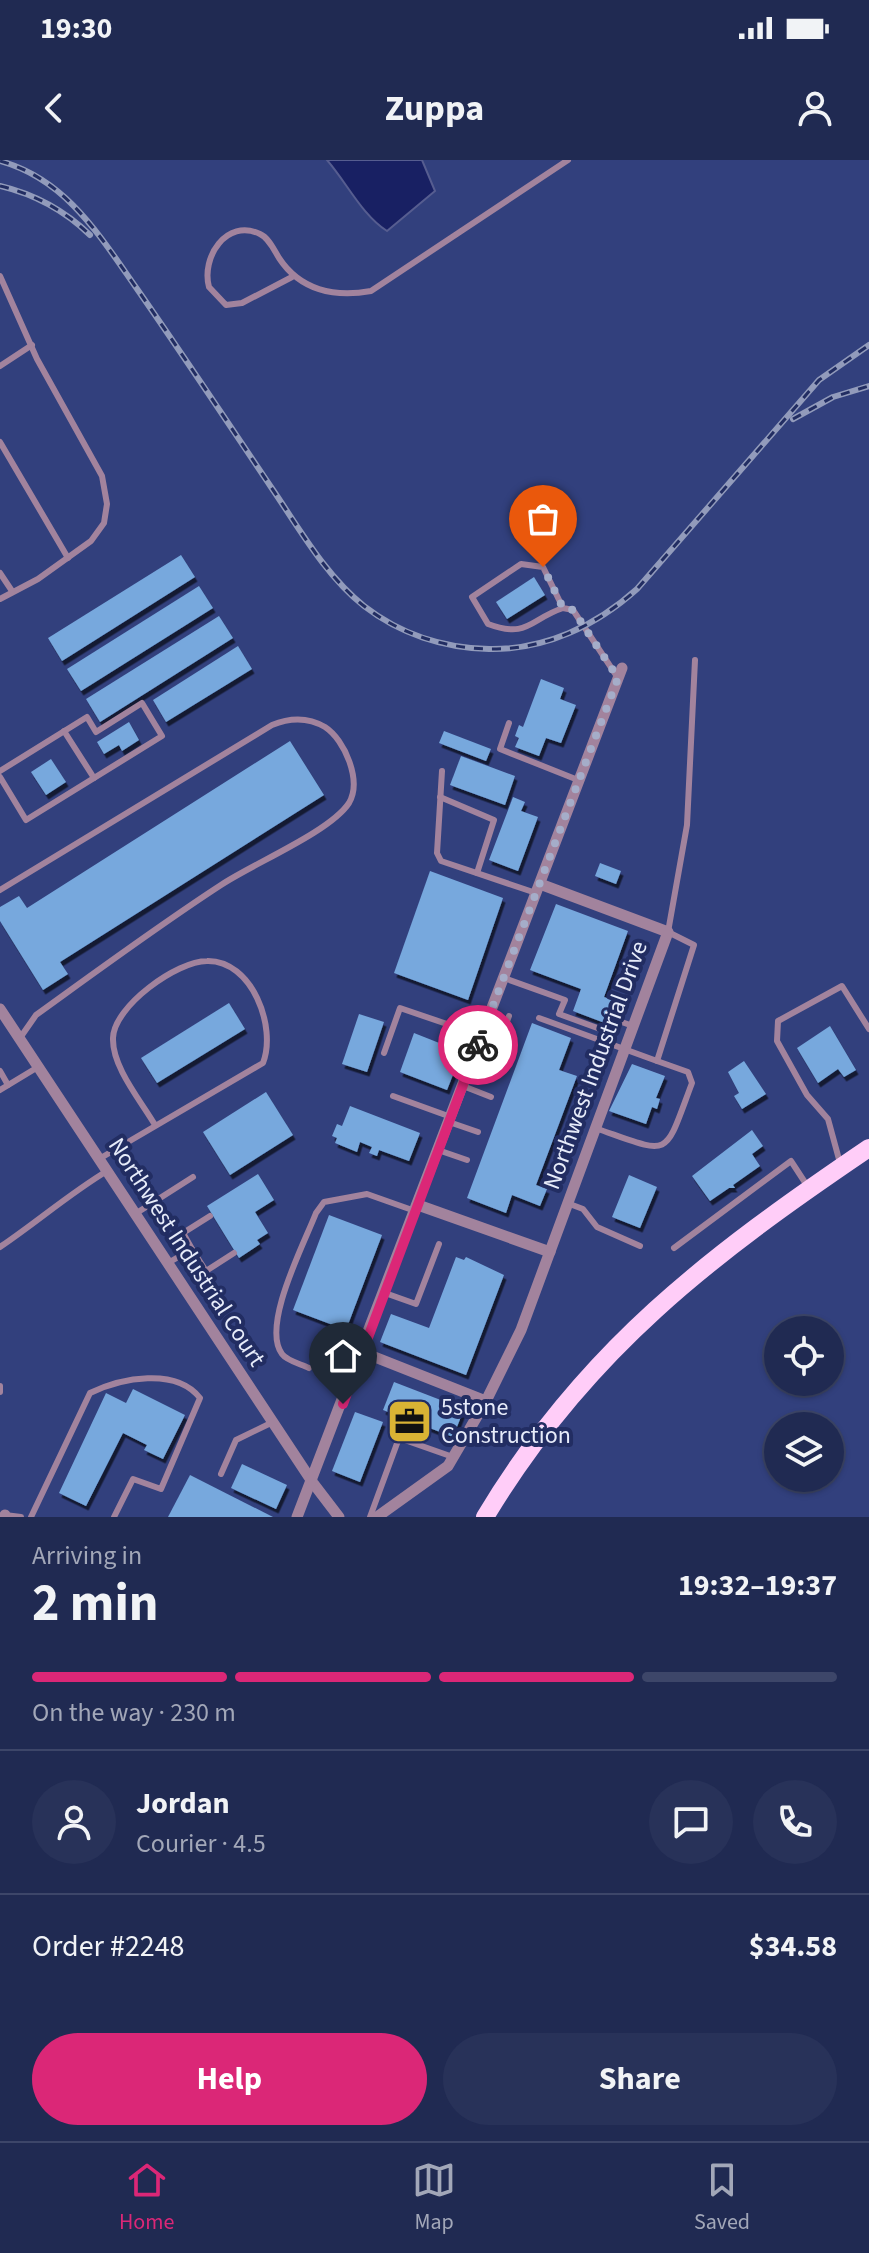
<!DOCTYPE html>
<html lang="en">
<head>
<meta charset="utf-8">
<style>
	body { margin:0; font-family:"Source Sans 3",sans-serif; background:#283259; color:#f1f3f6; height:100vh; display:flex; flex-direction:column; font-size:30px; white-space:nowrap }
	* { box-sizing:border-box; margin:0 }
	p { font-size:26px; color:#a2a7b8 }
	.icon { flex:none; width:44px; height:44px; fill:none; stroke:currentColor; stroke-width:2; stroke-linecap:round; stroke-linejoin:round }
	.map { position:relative; height:1357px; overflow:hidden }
	.details { display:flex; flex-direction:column; background:#202a52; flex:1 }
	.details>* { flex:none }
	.controls { position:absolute; left:764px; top:1156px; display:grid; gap:16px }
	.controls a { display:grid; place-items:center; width:80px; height:80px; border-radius:50%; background:#202a52; box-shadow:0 2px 6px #0004,0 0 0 2px #3d4669; font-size:40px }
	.pin { position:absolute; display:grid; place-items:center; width:68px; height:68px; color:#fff; margin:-82px -34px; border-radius:50% 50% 50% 0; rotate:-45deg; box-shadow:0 0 8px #0007 }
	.pin .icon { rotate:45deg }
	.courier { position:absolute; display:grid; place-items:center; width:80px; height:80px; margin:-40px; border:6px solid #db2777; border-radius:50%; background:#fff; color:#222; box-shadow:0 2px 10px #0007 }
	.head em { font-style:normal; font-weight:700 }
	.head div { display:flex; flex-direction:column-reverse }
	.head { display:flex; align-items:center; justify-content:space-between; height:136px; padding:0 32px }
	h1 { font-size:52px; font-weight:700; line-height:60px }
	.bar { display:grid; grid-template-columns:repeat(4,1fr); gap:12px 8px; align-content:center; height:96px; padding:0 32px }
	.bar i { height:10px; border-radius:6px; background:#3d4669 }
	.bar .on { background:#db2777 }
	.bar p { grid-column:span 4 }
	.line { display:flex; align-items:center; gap:20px; padding:0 32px; border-top:2px solid #3d4669 }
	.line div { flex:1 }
	.round { display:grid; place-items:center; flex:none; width:84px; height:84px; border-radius:42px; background:#283259 }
	.button { display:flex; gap:16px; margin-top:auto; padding:16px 32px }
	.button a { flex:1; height:92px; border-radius:48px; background:#db2777; color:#fff; font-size:32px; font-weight:700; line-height:92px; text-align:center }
	.button a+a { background:#283259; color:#f1f3f6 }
	.status { display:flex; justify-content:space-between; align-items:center; height:56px; padding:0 40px; background:#202a52; direction:ltr }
	.status svg { height:22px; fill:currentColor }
	header { display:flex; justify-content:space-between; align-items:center; height:104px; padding:0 32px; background:#202a52; font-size:36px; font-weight:700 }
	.menu { display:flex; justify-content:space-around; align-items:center; height:112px; border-top:2px solid #3d4669; background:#202a52; font-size:22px; color:#a2a7b8 }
	.menu a { display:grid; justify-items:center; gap:4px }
	.menu .on { color:#db2777 }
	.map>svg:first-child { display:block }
	.built { fill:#32407d; fill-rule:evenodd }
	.water { fill:#182063; stroke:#565d90; stroke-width:2 }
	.building { fill:#77a8dd; filter:url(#shadow) }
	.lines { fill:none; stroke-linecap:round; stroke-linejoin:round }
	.lane { stroke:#a2839d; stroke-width:6 }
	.street { stroke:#a2839d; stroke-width:11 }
	.primary { stroke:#ffcdf8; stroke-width:18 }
	.rail-casing { stroke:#929bbb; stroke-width:6 }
	.rail { stroke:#222d62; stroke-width:3; stroke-dasharray:9; stroke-linecap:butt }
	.done { stroke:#a5adc9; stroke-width:8; stroke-dasharray:0 14.4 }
	.route { stroke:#db2777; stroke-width:10 }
	.labels { text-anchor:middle; stroke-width:8; stroke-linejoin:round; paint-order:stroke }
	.street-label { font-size:24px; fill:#e7ecfa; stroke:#222d62 }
	.poi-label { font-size:24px; fill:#e7ecfa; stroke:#222d62; text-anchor:start }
</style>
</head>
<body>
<div class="status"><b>19:30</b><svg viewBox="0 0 49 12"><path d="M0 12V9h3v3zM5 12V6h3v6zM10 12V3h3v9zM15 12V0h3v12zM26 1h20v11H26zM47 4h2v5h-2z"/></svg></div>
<header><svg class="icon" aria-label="back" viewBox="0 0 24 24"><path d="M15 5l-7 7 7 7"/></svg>Zuppa<svg class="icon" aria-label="person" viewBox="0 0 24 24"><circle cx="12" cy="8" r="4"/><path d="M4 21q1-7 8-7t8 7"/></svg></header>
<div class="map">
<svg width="869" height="1357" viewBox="0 0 869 1357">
	<defs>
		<filter id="shadow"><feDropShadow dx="2.5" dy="4.5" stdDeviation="0" flood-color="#0009"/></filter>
	</defs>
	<rect width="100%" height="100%" fill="#2b386e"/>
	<path class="built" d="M0,0h869v1357h-869zM778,1170h52v52h-52zM778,1266h52v52h-52z"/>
	<path class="water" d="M327,0h95l13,31 -48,40c-25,-16 -40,-48 -60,-71z"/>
	<g class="building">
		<path d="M181,395l14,22 -133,84 -14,-23z"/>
		<path d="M534,417l11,18 -38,24 -11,-17z"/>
		<path d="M199,426l14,22 -132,83 -14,-22z"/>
		<path d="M219,456l14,22 -133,84 -14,-23z"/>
		<path d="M238,486l14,23 -86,53 -13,-22z"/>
		<path d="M541,519l23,9 -4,11 16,6 -15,38 -15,-5 -7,18 -24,-9 4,-9 -4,-2 4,-11 4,2z"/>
		<path d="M129,562l10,18 -17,11 -3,-6 -15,9 -7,-12z"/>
		<path d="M444,571l47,18 -5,12 -47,-18z"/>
		<path d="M290,581l34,54 -264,167 8,12 -25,16 -43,-69v-14l19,-11 8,12z"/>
		<path d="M461,596l54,20 -10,29 -55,-20z"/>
		<path d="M51,599l15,23 -20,13 -15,-23z"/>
		<path d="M513,637l12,5 -4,9 17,6 -20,54 -29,-11z"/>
		<path d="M600,703l21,8 -5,13 -21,-8z"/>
		<path d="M430,711l73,27 -35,102 -74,-27z"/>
		<path d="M556,744l72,27 -24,66 15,5 -9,23 -37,-14 8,-22 -51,-19z"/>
		<path d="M229,843l16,26 -88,54 -16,-25z"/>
		<path d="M359,854l25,8 -17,50 -25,-8z"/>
		<path d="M532,863l39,15 -12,32 18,6 -41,109 11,4 -7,17 -28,-11 -6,18 -39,-15z"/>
		<path d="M830,866l26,44 -12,7 -6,-8 -20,14 -21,-35z"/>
		<path d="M414,873l48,19 -15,38 -47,-18z"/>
		<path d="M744,901l22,33 -24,15 -8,-13 5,-3 -11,-21z"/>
		<path d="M632,904l33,12 -9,22 4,1 -3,10 -5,-2 -6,17 -37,-13z"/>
		<path d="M266,932l27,43 -63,40 -27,-43z"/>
		<path d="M350,946l70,27 -11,28 -30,-11 -2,6 -8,-3 3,-6 -12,-5 -3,10 -22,-9 2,-5 -5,-2 5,-12 5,2z"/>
		<path d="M752,970l11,16 -11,8 8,12 -27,19 2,3h-6l-19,13 -18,-25z"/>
		<path d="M258,1014l16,26 -19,12 13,21 -11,7 3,4 -21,14 -32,-52z"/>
		<path d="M629,1015l28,12 -17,41 -28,-11z"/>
		<path d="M329,1055l53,20 -36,95 -53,-20z"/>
		<path d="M456,1097l8,3 2,-3 38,18 -38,100 -86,-33 11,-28 38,14z"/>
		<path d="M394,1222l70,27 -11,28 -70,-27z"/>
		<path d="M133,1229l52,26 -22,44 -19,-9 3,-5 -24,-12 -37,73 -27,-13 47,-100 20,10z"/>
		<path d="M355,1252l28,10 -23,60 -28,-11z"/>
		<path d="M242,1304l45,21 -11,24 -45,-21z"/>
		<path d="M190,1315l83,42h-105z"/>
	</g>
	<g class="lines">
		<g class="lane">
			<path d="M0,116l37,83 65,117 5,28 -3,19 -13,18 -53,38 -38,20"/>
			<path d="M292,117l-50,26 -16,2 -17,-18c-8,-29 17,-69 51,-53 9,4 14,16 19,24 21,32 55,40 92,33l197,-131"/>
			<path d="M0,206l32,-21"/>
			<path d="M0,282l68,116"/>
			<path d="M0,413l12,18"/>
			<path d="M563,448l-20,-41 -22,-3 -49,33 16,27c40,15 42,-5 75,-16l10,2 45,68"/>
			<path d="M509,563l-9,26 78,31"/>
			<path d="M64,571l30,47"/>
			<path d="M0,611l87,-54 9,15 46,-29 20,33 -136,84 -26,-43"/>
			<path d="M442,611l-5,82 4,8 95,32"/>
			<path d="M440,637l54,23 -17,53"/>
			<path d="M0,730l272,-165c17,-7 36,-8 53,2 20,13 37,54 24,76 -19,29 -97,61 -128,82 -63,41 -124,86 -185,130l-16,23"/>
			<path d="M504,818l61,22 -6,14 52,19 5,-13 17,6"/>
			<path d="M539,858l118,43"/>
			<path d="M384,893l16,-45 82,28"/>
			<path d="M474,896l18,6 17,-46"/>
			<path d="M0,911l8,14"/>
			<path d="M463,926l28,11"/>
			<path d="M0,930l38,-23"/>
			<path d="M393,936l58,21"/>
			<path d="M449,962l29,10"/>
			<path d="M595,968c78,27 68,32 97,-45l-4,-11 -31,-11 37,-116 -26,-13 19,-107 8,-165"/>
			<path d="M438,990l29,10"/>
			<path d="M99,999l164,-96c14,-36 -11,-103 -56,-102 -30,0 -93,45 -94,77 -1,29 28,63 42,87"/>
			<path d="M840,1003l-12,-44 -21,-24 -30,-54 1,-20 64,-35 27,43"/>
			<path d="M567,1043l16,6 14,18 43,19"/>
			<path d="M135,1054l58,-37"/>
			<path d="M0,1087c37,-25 69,-53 107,-76"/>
			<path d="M674,1088l117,-87 17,26"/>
			<path d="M192,1089l14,22 28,-18"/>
			<path d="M168,1103l24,-14 -9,-16 27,-17"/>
			<path d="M385,1133l31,11 23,-60"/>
			<path d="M309,1208c-8,-4 -22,-7 -27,-14 -21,-28 22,-110 34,-141l8,-11 43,-8 48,17"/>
			<path d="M0,1226v6"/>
			<path d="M221,1314l15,-34 37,-18"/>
			<path d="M5,1355l16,2"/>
			<path d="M31,1357l59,-124c31,-15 86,-26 110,5l-39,91 -28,-10 -19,38"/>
			<path d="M370,1357l29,-79 54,19"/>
		</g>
		<g class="street">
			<path d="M0,849l313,474 26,34"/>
			<path d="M418,1045l132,47"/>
			<path d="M362,1192l124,49"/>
			<path d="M4,1357l1,-2"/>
			<path d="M297,1357l325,-849"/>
			<path d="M377,1357l71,-51 38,-65 35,-71 147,-398 -128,-48"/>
		</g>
		<path class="primary" d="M485,1357c100,-167 226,-262 384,-369"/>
		<defs>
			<g id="rail">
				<path d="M0,1c65,18 98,72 135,125 46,66 91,134 136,201 28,41 54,88 93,119 36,28 80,42 125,43 56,1 107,-23 148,-60l182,-209 50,-35"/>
				<path d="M0,26c34,8 64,24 90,49"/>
				<path d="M793,259l40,-22 36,-11"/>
			</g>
		</defs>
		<use href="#rail" class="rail-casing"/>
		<use href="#rail" class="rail"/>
	</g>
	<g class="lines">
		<path class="done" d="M478,885l140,-367 -45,-68 -10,-2 -20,-41"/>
		<path class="route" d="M343,1244l135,-359"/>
	</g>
	<defs>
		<symbol id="office-square" viewBox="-11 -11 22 22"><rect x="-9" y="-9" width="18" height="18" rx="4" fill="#d9b334" stroke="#222d62"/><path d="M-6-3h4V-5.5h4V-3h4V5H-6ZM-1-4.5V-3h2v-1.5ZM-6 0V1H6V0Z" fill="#111"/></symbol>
	</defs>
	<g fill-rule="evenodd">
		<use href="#office-square" x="384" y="1236" width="51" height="51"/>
	</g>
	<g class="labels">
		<g class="street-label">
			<text transform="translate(595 905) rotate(-70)" y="8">Northwest Industrial Drive</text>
			<text transform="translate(187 1092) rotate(57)" y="8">Northwest Industrial Court</text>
		</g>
		<g class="poi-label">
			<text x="441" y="1255">5stone<tspan x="441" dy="28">Construction</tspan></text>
		</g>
	</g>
</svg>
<div class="controls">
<a><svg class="icon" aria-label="locate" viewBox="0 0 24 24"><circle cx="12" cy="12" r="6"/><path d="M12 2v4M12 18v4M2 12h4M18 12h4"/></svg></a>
<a><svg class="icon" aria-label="layers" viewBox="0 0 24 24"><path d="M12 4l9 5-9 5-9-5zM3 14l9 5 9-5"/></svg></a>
</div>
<div class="pin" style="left:543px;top:407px;background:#ea580c"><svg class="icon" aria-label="bag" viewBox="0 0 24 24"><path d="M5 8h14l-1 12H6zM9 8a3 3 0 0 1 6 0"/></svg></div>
<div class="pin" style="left:343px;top:1244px;background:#1f2937"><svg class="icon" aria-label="home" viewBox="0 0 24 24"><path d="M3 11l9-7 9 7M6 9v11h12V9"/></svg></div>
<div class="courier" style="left:478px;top:885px"><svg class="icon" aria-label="bike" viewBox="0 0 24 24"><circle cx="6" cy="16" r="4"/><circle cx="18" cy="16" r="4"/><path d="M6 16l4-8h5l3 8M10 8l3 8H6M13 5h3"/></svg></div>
</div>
<section class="details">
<div class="head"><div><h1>2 min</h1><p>Arriving in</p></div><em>19:32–19:37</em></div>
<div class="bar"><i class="on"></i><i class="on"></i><i class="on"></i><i></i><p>On the way · 230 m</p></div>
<div class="line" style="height:144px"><a class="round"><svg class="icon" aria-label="person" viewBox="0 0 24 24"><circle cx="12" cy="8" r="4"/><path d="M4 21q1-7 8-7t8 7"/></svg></a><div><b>Jordan</b><p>Courier · 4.5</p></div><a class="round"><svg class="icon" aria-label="chat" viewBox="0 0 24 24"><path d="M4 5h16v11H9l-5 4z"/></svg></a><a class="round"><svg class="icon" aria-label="phone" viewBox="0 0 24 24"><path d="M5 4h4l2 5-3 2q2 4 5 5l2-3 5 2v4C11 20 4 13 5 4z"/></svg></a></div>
<div class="line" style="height:104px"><div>Order #2248</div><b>$34.58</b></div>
<div class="button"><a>Help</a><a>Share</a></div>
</section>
<nav class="menu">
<a class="on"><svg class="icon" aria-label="home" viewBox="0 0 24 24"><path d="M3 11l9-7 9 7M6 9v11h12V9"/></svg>Home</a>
<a><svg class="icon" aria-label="map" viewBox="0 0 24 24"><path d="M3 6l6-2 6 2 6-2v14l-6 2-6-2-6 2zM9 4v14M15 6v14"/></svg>Map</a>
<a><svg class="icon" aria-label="saved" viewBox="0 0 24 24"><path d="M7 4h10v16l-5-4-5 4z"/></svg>Saved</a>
</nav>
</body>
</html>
